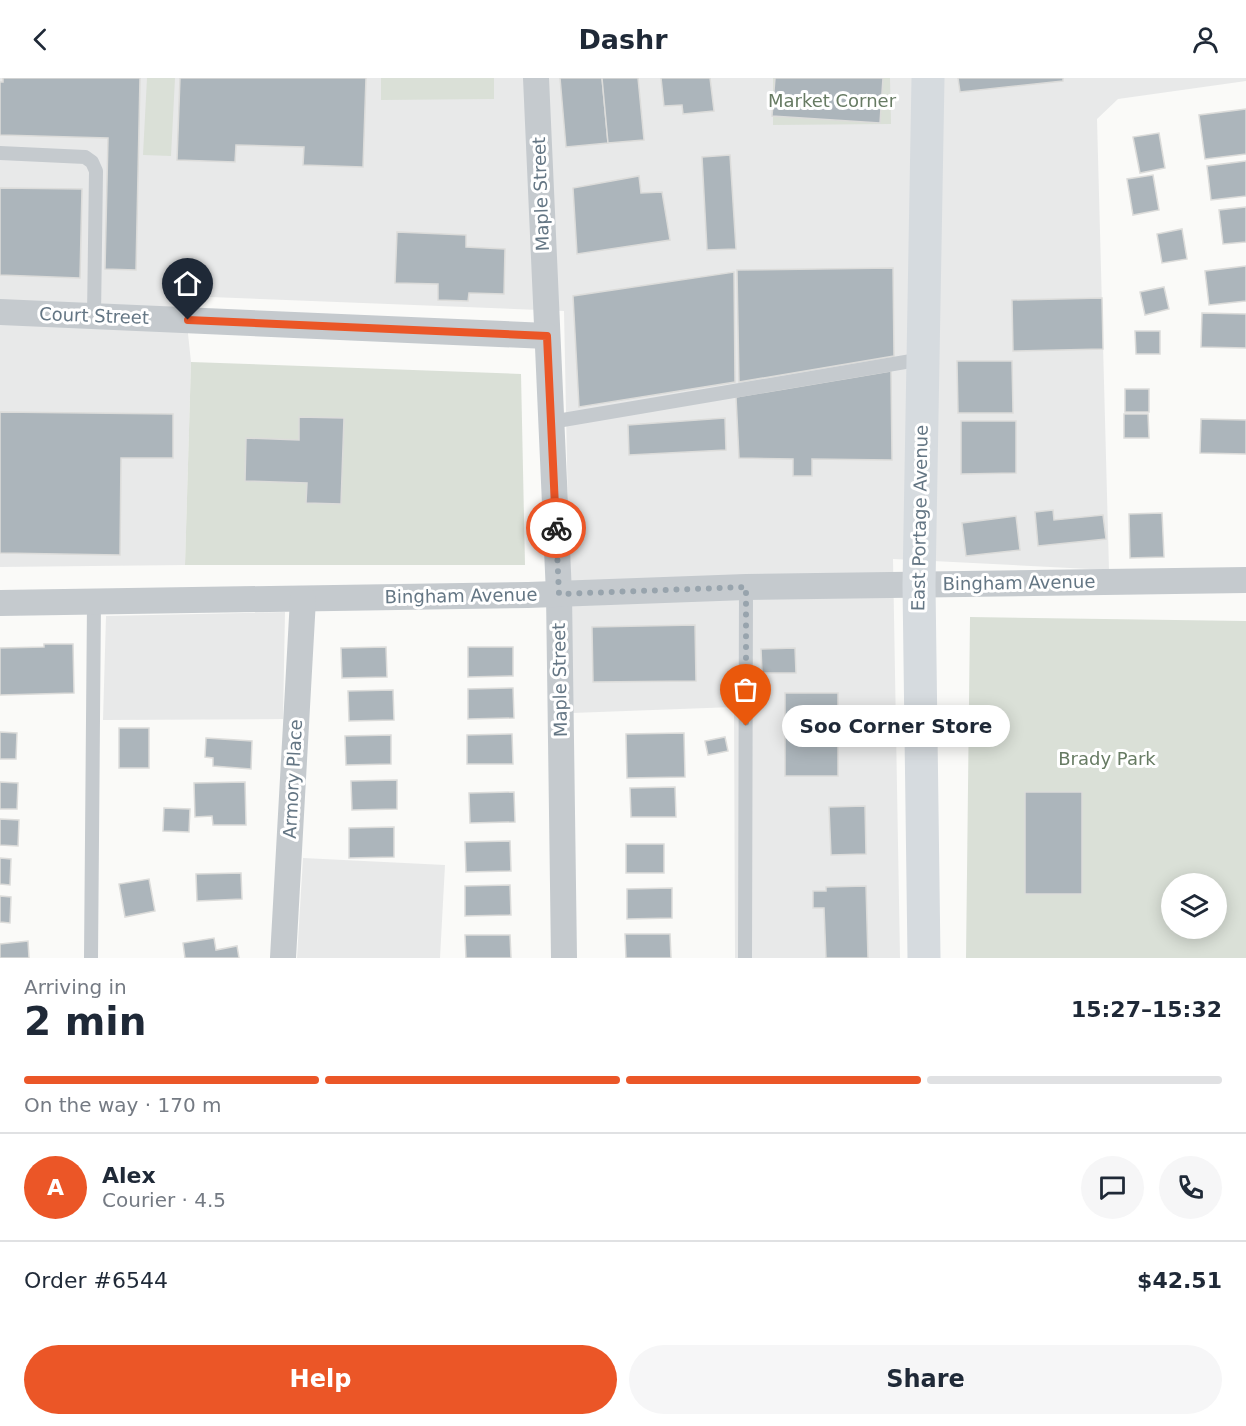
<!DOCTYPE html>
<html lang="en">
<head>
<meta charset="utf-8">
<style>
	body { margin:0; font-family:"DejaVu Sans",sans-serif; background:#f6f6f7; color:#1f2937; height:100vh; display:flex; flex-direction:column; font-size:22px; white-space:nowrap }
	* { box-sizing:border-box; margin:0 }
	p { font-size:20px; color:#747a83 }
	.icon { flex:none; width:33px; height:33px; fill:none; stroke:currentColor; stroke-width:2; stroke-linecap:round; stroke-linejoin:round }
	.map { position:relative; height:880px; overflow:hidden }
	.drawer { display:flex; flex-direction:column; background:#fff; flex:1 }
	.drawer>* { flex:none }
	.buttons { position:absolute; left:1161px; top:795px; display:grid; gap:12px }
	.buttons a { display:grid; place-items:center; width:66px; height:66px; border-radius:50%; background:#fff; box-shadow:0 3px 15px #0003; font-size:30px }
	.pin { position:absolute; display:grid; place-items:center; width:51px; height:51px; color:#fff; margin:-62px -26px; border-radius:50% 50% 50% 0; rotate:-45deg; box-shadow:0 0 6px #0007 }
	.pin .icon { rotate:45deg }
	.courier { position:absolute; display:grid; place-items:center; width:60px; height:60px; margin:-30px; border:4px solid #eb5627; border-radius:50%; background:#fff; color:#222; box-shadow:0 2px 8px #0007 }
	.bubble { position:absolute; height:42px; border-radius:21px; background:#fff; box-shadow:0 3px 15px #0003; font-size:20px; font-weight:800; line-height:42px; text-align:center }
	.headline em { font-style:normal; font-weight:800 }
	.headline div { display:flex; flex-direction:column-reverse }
	.headline { display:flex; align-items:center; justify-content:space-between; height:102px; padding:0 24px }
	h1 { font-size:39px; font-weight:800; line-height:45px }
	.bar { display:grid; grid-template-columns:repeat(4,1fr); gap:9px 6px; align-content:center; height:72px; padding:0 24px }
	.bar i { height:8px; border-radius:4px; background:#e0e1e3 }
	.bar .on { background:#eb5627 }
	.bar p { grid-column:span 4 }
	.line { display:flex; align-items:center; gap:15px; padding:0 24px; border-top:2px solid #e0e1e3 }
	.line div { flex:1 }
	.round { display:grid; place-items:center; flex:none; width:63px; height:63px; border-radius:32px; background:#f6f6f7 }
	.primary-button { display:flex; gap:12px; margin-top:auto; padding:12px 24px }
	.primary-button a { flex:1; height:69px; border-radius:36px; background:#eb5627; color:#fff; font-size:24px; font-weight:800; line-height:69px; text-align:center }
	.primary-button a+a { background:#f6f6f7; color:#1f2937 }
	header { display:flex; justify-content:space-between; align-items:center; height:78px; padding:0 24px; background:#fff; font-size:27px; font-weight:800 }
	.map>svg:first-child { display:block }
	.built { fill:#e8e9e9 }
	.green { fill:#dae0d7; fill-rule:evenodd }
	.building { fill:#acb5bb; stroke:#dcdcda; stroke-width:1.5 }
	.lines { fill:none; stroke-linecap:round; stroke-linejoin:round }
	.lane { stroke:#c5cace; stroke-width:14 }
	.street { stroke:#c5cace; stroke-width:26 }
	.secondary { stroke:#d6dbdf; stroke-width:33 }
	.done { stroke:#98a4ad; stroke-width:6; stroke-dasharray:0 10.8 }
	.route { stroke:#eb5627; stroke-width:8 }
	.labels { text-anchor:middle; stroke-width:6; stroke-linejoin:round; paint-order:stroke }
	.park-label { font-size:18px; fill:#677b63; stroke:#fff }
	.street-label { font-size:18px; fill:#647684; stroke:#fff }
</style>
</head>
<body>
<header><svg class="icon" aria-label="back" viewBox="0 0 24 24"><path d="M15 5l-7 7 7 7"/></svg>Dashr<svg class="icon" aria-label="person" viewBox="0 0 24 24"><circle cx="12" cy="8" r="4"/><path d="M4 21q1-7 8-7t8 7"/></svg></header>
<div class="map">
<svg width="1246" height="880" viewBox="0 0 1246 880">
	<rect width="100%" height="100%" fill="#fafaf8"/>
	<g class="built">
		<path d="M0,0h1246v3l-128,18 -21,20 12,451 -216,-11 7,399h-165l-1,-251 -162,6 -8,-402 -380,-15 7,66 -6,203 -185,2z"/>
		<path d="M285,534l-2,107 -180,1 3,-104z"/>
		<path d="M303,780l142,7 -5,93h-143z"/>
	</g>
	<g class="green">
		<path d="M147,0h28l-4,78 -28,-1z"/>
		<path d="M381,0h113v21l-113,1z"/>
		<path d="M773,0h117l1,46 -118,1z"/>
		<path d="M191,284l330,12 4,191h-340z"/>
		<path d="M970,539l276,4v337h-280zM1172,806h44v44h-44z"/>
	</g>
	<g class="building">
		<path d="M3,0h137l-4,192 -31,-1 3,-131 -108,-3v-53h3z"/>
		<path d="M180,0h186l-3,89 -60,-2 1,-18 -68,-2 -1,17 -58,-2z"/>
		<path d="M560,0h42l6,65 -42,4z"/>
		<path d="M602,0h36l6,62 -36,3z"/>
		<path d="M661,0h49l4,33 -31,3 -1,-9 -18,1z"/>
		<path d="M775,0h108l-3,45 -108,-7z"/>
		<path d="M958,0h105v3l-103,11z"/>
		<path d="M1246,31v45l-41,5 -6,-44z"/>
		<path d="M1159,55l6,35 -25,5 -7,-36z"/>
		<path d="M730,77l6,94 -29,1 -5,-93z"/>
		<path d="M1246,83v35l-35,4 -4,-34z"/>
		<path d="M1153,97l6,35 -26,5 -6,-36z"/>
		<path d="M639,98l2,17 21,-1 8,48 -93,14 -4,-66z"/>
		<path d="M0,110l82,1 -2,89 -80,-3z"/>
		<path d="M1246,129v35l-23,2 -4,-34z"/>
		<path d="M1182,151l5,30 -25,4 -5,-29z"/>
		<path d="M397,154l69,3v12l39,2 -1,45 -35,-1 -1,8 -30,-1v-16l-43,-1z"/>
		<path d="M1246,188v35l-37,4 -4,-34z"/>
		<path d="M893,190l1,88 -155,26 -2,-112z"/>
		<path d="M734,194l1,110 -156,25 -6,-111z"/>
		<path d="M1164,209l5,22 -24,6 -5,-23z"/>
		<path d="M1102,220l1,51 -90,2 -1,-51z"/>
		<path d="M1202,235l44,1v34l-45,-1z"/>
		<path d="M1135,253h25v23h-24z"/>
		<path d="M957,283h55l1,52h-55z"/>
		<path d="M891,293l1,89 -80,-1v17h-19v-17l-54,-1 -3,-61z"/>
		<rect x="1125" y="311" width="24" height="23"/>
		<path d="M0,334l173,2v44h-52l-1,97 -120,-2z"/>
		<path d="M1124,336h24l1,24h-25z"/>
		<path d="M299,339l45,1 -3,86 -35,-1 1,-20 -62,-2 1,-43 53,2z"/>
		<path d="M725,340l1,32 -97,5 -1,-30z"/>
		<path d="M1201,341l45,1v34l-46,-1z"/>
		<path d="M961,343h55v52l-55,1z"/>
		<path d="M1053,432l1,10 49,-5 3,24 -68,7 -3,-34z"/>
		<path d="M1162,435l2,44 -34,1 -1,-44z"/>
		<path d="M1016,438l4,34 -54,6 -4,-33z"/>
		<path d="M695,547l1,56 -103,1 -1,-55z"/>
		<path d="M44,566h29l1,49 -74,2v-47l44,-1z"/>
		<path d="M386,569l1,30 -45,1 -1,-30z"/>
		<path d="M468,569h45v29l-45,1z"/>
		<path d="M795,570l1,25h-34l-1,-24z"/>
		<path d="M513,610l1,30 -46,1v-30z"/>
		<path d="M393,612l1,30 -45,1 -1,-30z"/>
		<rect x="785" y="615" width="53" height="83"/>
		<rect x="119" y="650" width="30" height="40"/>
		<path d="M0,654l17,1 -1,26h-16z"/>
		<path d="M684,655l1,44 -58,1 -1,-44z"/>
		<path d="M512,656l1,30h-46v-29z"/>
		<path d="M391,657v29l-45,1 -1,-29z"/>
		<path d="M725,659l3,14 -20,4 -3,-14z"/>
		<path d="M206,660l46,3 -1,28 -38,-3v-8l-8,-1z"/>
		<path d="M397,702v29l-45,1 -1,-29z"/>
		<path d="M0,704l18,1 -1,26h-17z"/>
		<path d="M245,704l1,43h-33l-1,-9 -17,1 -1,-34z"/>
		<path d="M675,709l1,30h-45l-1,-29z"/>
		<path d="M514,714l1,30 -45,1 -1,-30z"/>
		<rect x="1025" y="714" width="57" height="102"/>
		<path d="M865,728l1,48 -35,1 -2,-48z"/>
		<path d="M164,730l26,1 -1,23 -26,-1z"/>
		<path d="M0,741l19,1 -1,26 -18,-1z"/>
		<path d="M394,749v30l-45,1v-30z"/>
		<path d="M510,763l1,30 -45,1 -1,-30z"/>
		<rect x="626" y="766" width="38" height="29"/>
		<path d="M0,780l11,1 -1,26 -10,-1z"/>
		<path d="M241,795l1,26 -45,2 -1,-27z"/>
		<path d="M149,801l6,32 -30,6 -6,-33z"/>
		<path d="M510,807l1,30 -46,1v-30z"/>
		<path d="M866,808l2,72h-42l-2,-50h-11v-17h13v-4z"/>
		<path d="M672,810v30l-45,1v-30z"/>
		<path d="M0,818l11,1 -1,26 -10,-1z"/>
		<path d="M625,856h45l1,24h-45z"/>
		<path d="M465,857h45l1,23h-45z"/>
		<path d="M214,860l2,12 21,-4 2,12h-54l-2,-15z"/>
		<path d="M28,863l1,17h-29v-14z"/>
	</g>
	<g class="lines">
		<g class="lane">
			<path d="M0,75l85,4 7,5 4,9 -2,145"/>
			<path d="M551,344l372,-63"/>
			<path d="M91,880l3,-356"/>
			<path d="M745,880l1,-371"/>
		</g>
		<g class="street">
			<path d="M536,0l23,516 5,364"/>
			<path d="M0,234l547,24"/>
			<path d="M0,525l528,-8 218,-8 500,-7"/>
			<path d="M283,880l20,-359"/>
		</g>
		<path class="secondary" d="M924,880l-5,-373 9,-507"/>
	</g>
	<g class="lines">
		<path class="done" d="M556,450l3,66 187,-7v139"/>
		<path class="route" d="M188,242l359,16 9,192"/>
	</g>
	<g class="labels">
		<g class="park-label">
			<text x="832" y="29">Market Corner</text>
			<text x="1107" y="687">Brady Park</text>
		</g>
		<g class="street-label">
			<text transform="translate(541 116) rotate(-92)" y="6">Maple Street</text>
			<text transform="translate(94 238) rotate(2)" y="6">Court Street</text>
			<text transform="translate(920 440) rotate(-89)" y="6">East Portage Avenue</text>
			<text transform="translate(1019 505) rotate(-1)" y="6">Bingham Avenue</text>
			<text transform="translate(461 518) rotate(-1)" y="6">Bingham Avenue</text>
			<text transform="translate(560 602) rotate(-91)" y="6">Maple Street</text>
			<text transform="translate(293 701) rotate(-87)" y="6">Armory Place</text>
		</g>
	</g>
</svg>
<div class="buttons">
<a><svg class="icon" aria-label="layers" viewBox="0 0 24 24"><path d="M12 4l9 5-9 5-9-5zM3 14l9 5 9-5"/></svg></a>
</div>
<div class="pin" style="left:746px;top:648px;background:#ea580c"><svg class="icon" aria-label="bag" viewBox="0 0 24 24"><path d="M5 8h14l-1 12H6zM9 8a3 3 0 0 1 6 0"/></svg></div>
<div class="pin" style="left:188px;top:242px;background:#1f2937"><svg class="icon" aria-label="home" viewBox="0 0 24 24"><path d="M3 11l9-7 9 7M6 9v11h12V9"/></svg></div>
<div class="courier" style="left:556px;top:450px"><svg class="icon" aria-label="bike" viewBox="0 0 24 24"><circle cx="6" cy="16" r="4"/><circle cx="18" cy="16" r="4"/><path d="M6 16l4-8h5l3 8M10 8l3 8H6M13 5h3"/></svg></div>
<div class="bubble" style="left:782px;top:627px;width:228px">Soo Corner Store</div>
</div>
<section class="drawer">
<div class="headline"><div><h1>2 min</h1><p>Arriving in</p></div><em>15:27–15:32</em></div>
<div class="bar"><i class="on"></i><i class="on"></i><i class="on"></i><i></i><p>On the way · 170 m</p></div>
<div class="line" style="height:108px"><b class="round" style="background:#eb5627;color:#fff">A</b><div><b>Alex</b><p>Courier · 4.5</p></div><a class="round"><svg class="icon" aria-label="chat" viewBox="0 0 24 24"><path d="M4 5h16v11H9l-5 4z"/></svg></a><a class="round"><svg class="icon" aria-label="phone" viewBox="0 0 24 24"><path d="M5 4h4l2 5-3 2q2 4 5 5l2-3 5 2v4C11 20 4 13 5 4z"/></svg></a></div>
<div class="line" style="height:78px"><div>Order #6544</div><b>$42.51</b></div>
<div class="primary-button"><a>Help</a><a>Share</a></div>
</section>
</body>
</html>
